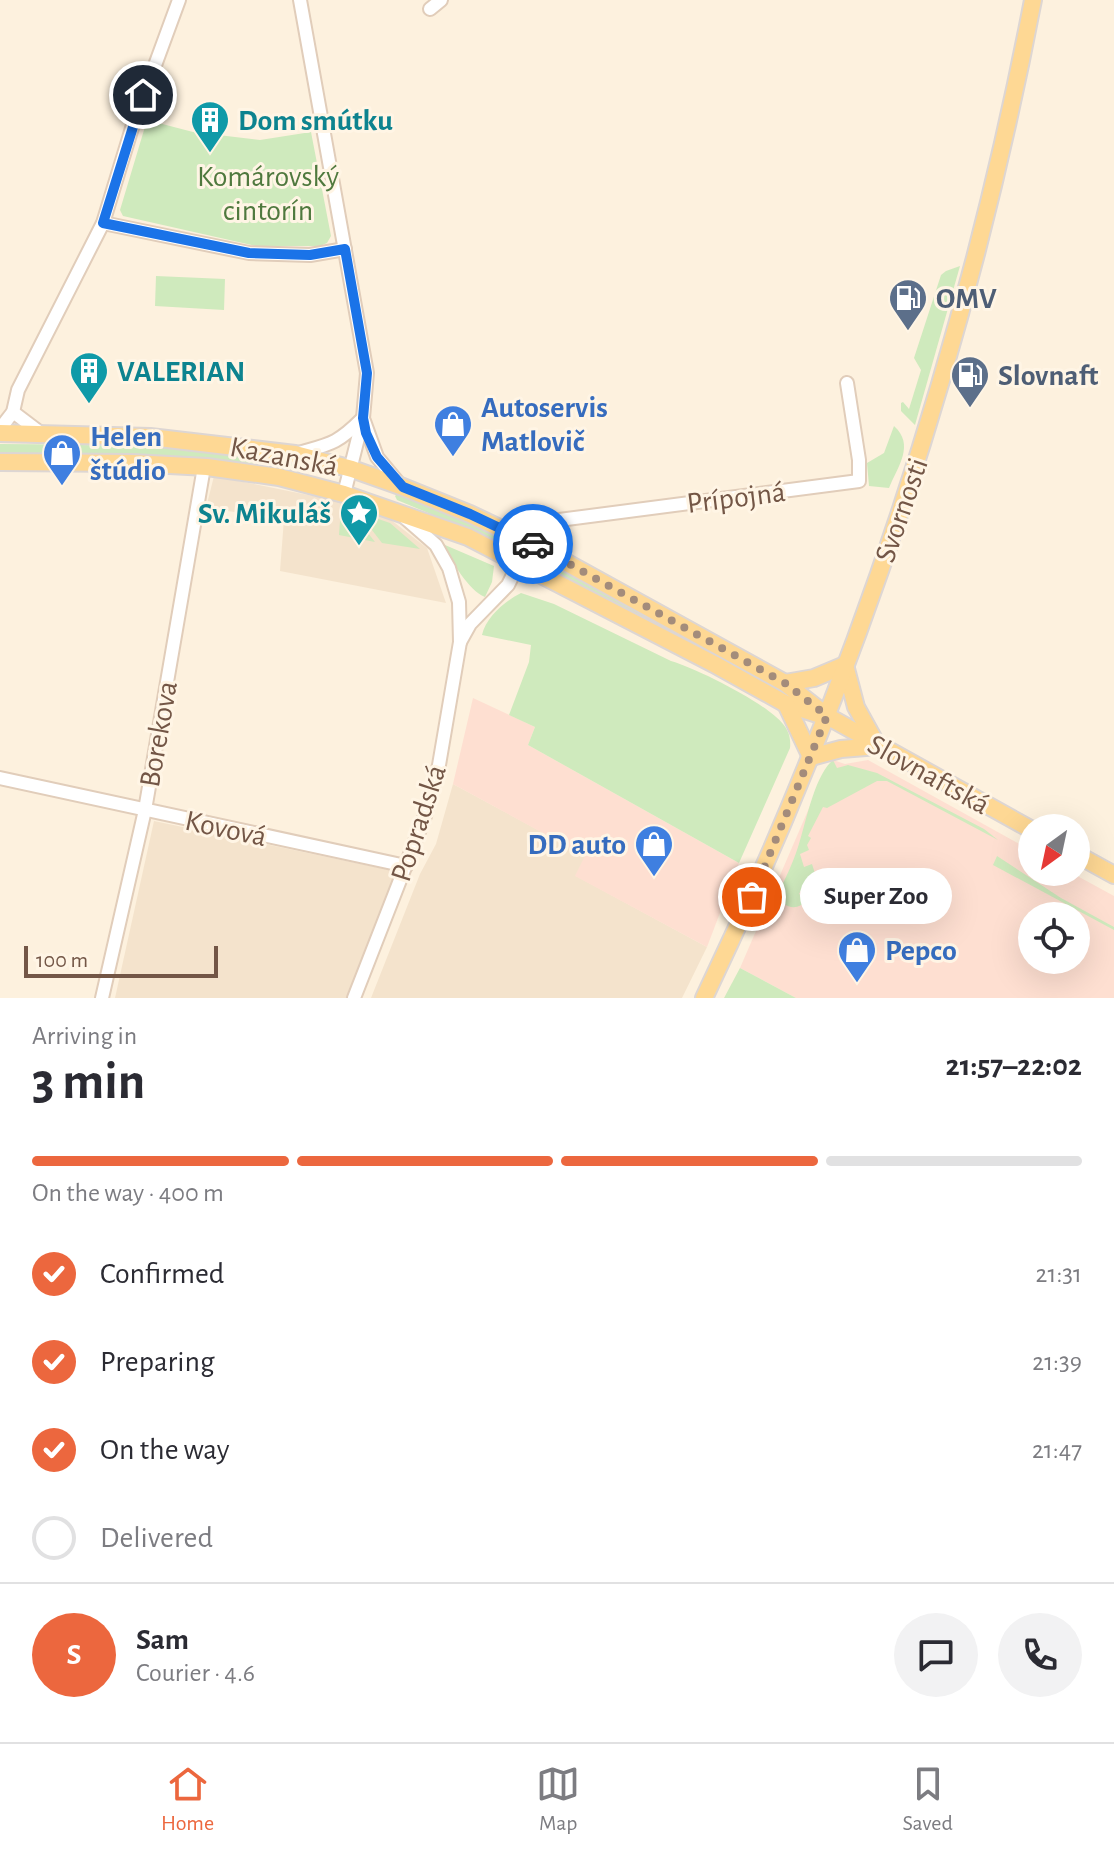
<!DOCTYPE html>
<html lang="en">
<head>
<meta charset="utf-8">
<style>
	body { margin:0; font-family:"Alegreya Sans",sans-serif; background:#f2f2f3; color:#2b2b33; height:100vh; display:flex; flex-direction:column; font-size:30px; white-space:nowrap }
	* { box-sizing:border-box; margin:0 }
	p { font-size:26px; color:#7c7c81 }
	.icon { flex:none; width:44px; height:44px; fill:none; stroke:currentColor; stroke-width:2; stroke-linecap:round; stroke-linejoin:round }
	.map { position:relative; height:998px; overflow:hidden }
	.drawer { display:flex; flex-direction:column; background:#fff; flex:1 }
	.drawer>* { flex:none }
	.needle { width:52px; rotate:213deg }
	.fabs { position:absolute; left:1018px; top:814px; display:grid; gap:16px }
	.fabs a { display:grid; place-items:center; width:72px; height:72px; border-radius:50%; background:#fff; box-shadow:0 8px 32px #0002; font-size:40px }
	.scale { position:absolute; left:24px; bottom:20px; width:194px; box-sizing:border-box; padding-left:8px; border:4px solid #735646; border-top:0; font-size:22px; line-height:28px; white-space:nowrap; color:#735646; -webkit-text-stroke:6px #fff5e5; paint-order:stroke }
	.pin { position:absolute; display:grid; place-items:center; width:68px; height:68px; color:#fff; margin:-34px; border:4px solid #fff; border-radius:50%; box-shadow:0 2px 8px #0007 }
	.courier { position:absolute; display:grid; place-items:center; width:80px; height:80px; margin:-40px; border:6px solid #1a73e8; border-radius:50%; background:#fff; color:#222; box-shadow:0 2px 10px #0007 }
	.bubble { position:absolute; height:56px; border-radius:28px; background:#fff; box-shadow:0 8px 32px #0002; font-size:26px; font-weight:600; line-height:56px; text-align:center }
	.headline em { font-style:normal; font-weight:600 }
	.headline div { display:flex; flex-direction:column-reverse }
	.headline { display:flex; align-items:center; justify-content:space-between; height:136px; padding:0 32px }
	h1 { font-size:52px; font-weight:600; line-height:60px }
	.bar { display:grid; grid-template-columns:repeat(4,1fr); gap:12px 8px; align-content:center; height:96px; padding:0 32px }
	.bar i { height:10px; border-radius:6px; background:#e1e1e2 }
	.bar .active { background:#ec673e }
	.bar p { grid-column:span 4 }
	.line { display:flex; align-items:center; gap:20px; padding:0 32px; border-top:2px solid #e1e1e2 }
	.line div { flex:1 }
	.round { display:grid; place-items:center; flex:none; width:84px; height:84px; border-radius:42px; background:#f2f2f3 }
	ol { padding:0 32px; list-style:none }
	li { display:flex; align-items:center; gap:24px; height:88px }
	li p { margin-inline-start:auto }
	li .icon { padding:8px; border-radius:50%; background:#ec673e; color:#fff; stroke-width:4 }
	li:last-child { color:#7c7c81 }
	li i { width:44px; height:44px; border:4px solid #e1e1e2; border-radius:50% }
	.dock { display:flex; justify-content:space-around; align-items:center; height:112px; border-top:2px solid #e1e1e2; background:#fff; font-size:22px; color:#7c7c81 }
	.dock a { display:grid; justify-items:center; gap:4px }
	.dock .active { color:#ec673e }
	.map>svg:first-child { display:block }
	.residential { fill:#f4e3cc }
	.commercial { fill:#fedfd1; fill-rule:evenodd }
	.green { fill:#cfeabd }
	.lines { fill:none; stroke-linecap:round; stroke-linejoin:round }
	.minor-casing { stroke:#e1cdba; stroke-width:16 }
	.major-casing { stroke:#ddd6d3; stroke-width:20 }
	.minor { stroke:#fff; stroke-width:12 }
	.major { stroke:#fed894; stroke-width:16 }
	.done { stroke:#a38c7b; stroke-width:8; stroke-dasharray:0 14.4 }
	.route { stroke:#1a73e8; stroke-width:10 }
	.labels { text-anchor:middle; stroke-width:6; stroke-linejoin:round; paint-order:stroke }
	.culture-label { font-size:30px; font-weight:bold; fill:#0d838f; stroke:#fff5e5; text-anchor:start }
	.park-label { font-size:30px; fill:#4f793e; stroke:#fff5e5 }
	.service-label { font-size:30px; font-weight:bold; fill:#4e5e75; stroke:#fff5e5; text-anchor:start }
	.shop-label { font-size:30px; font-weight:bold; fill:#366cbe; stroke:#fff5e5; text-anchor:start }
	.street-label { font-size:30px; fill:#735646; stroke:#fff5e5 }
</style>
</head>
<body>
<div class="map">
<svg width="1114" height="998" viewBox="0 0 1114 998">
	<rect width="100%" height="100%" fill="#fdf1de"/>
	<g class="residential">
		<path d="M214,476l163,33 50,39 19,55 -166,-32 4,-52 -78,-11z"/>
		<path d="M453,784l133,72 -10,20 131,71 -25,51h-311l49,-124 16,-30z"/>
		<path d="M154,821l235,49 5,11 -45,117h-234z"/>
	</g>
	<g class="commercial">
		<path d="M473,698l62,29 -7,18 211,118 -32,84 -132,-71 10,-20 -132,-72z"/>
		<path d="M833,760l12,4 23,-4 164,91v21h38l44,24v102h-318l-56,-30 85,-197zM1032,916h44v44h-44z"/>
	</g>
	<g class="green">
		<path d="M147,120l46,12 67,8 51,-8 20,104 -4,7 -7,3h-64l-133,-30 -3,-6z"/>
		<path d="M960,266l-45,159 -14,-14v-8l2,-1 6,7 12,-39 -7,-12 27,-83 5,-4z"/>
		<path d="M156,276l69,3 -1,31 -69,-4z"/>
		<path d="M894,426c21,19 4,40 -5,62l-20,-2 -2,-23 17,-10z"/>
		<path d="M0,444c95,1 191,1 284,17 15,3 36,4 48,12l-3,2 -37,-9 -70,-5 -222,-7z"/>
		<path d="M398,493l87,35 22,14 -4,2 -106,-44 -2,-4z"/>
		<path d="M341,507l8,2 26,33 -36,-7z"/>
		<path d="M358,512l32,11 30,26 -38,-6z"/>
		<path d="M445,545l49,21 -2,16 -7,15c-17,-7 -31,-34 -42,-50z"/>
		<path d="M543,559l108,59 1,4 -5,1 -107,-58z"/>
		<path d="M521,593l33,11 117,57c27,8 95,42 112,63 6,7 8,15 7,24l-51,115 -211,-118 7,-18 -26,-12 20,-53 2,-17 -49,-10c4,-18 23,-34 39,-42z"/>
		<path d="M833,760l4,8 11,-3 29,8 107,56 14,11 -111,-59h-10l-50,27 -4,-1 -15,29 3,2 -4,7 2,5 -9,4 4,13 8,-3 5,16 -8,-4 -10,18 8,5c-8,13 -25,10 -29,-5 7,-15 15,-31 20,-47 8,-24 16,-71 35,-87z"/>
		<path d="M997,856l64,42 53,29v3l-121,-65z"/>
		<path d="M740,968l56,30h-72z"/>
	</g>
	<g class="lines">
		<defs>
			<g id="minor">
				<path d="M300,0l67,373 -4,45 -19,76"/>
				<path d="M430,9l11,-9"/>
				<path d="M103,223l146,30 61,2 35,-6"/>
				<path d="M13,412l29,22"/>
				<path d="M364,421l13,36 25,30"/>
				<path d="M0,429l13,-17 5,-22 85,-167 29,-95 47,-128"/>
				<path d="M295,454c33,-10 40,-8 66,-34"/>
				<path d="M460,642l10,-18 38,-39 21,-43 7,-19 323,-42v-21l-12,-77"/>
				<path d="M0,778l406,88"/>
				<path d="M102,998l43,-188 59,-343"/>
				<path d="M354,998l71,-182 14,-51 21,-123 -1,-40 -10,-34 -13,-23 -32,-28"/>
			</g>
			<g id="major">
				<path d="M0,433l150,4 145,17 57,15 51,18 67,27 59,28 256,141 42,33 205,114"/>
				<path d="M0,462l132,1 75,4 72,10 65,17 124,43 246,127 72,40 31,10"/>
				<path d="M845,665l11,42 21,38"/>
				<path d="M785,683l29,-5 31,-13"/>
				<path d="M786,704l25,53"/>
				<path d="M811,757l30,-8 37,-3"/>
				<path d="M1076,854l38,21"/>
				<path d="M704,998c152,-318 263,-652 329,-998"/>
			</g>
		</defs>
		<use href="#minor" class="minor-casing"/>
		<use href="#major" class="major-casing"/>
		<use href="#minor" class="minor"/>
		<use href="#major" class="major"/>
	</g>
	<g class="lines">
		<path class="done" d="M533,544l252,139 42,33 -75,181"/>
		<path class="route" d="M143,95l-40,128 146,30 61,2 35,-6 22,124 -4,45 3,15 11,24 26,30 67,27 63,30"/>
	</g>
	<defs>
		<symbol id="building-pin" viewBox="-11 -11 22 30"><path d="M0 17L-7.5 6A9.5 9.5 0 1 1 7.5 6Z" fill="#0f9aa8" stroke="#fff5e5"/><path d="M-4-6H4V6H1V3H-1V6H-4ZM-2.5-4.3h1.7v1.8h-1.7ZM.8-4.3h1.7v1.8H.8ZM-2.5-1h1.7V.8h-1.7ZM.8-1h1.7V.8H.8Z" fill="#fff"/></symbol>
		<symbol id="fuel-pin" viewBox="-11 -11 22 30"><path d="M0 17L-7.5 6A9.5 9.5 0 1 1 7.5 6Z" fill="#5c6f8a" stroke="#fff5e5"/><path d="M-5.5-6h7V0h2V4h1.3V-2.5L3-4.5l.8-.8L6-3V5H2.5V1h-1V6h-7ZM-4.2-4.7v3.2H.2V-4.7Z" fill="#fff"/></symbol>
		<symbol id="shop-pin" viewBox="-11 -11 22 30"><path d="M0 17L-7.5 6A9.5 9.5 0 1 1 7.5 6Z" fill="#3f7fe0" stroke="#fff5e5"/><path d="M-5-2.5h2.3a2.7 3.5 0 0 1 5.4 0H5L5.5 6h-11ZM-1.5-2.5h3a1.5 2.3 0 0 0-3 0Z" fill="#fff"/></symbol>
		<symbol id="sight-pin" viewBox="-11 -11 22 30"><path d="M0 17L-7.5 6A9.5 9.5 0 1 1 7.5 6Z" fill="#0f9aa8" stroke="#fff5e5"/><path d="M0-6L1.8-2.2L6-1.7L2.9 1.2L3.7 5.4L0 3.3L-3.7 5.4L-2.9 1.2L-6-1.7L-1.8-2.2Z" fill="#fff"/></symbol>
	</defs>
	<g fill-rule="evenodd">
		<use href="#building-pin" x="188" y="98" width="44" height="60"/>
		<use href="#fuel-pin" x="886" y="276" width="44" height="60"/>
		<use href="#building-pin" x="67" y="349" width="44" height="60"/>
		<use href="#fuel-pin" x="948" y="353" width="44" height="60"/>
		<use href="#shop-pin" x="431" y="402" width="44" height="60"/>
		<use href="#shop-pin" x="40" y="431" width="44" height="60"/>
		<use href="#sight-pin" x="337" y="491" width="44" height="60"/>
		<use href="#shop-pin" x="632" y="822" width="44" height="60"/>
		<use href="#shop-pin" x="835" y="928" width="44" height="60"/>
	</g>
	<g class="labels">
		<g class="culture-label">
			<text x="238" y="130">Dom smútku</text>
			<text x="117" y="381">VALERIAN</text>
			<text x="331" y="523" text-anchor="end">Sv. Mikuláš</text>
		</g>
		<g class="park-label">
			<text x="268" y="186">Komárovský<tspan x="268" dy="34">cintorín</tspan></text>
		</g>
		<g class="service-label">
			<text x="936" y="308">OMV</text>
			<text x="998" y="385">Slovnaft</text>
		</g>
		<g class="shop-label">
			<text x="481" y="417">Autoservis<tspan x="481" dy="34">Matlovič</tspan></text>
			<text x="90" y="446">Helen<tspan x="90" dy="34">štúdio</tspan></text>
			<text x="626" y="854" text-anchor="end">DD auto</text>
			<text x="885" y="960">Pepco</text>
		</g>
		<g class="street-label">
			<text transform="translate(284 456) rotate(11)" y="10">Kazanská</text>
			<text transform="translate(736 497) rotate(-7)" y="10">Prípojná</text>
			<text transform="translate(901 510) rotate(-71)" y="10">Svornosti</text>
			<text transform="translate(158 734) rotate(-80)" y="10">Borekova</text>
			<text transform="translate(929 774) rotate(29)" y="10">Slovnaftská</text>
			<text transform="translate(418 823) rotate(-72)" y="10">Popradská</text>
			<text transform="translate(226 828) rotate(12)" y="10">Kovová</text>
		</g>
	</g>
</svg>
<div class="fabs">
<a><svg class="needle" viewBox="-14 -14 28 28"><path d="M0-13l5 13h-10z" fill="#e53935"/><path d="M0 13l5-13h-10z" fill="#7c7c81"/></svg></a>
<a><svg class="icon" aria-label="locate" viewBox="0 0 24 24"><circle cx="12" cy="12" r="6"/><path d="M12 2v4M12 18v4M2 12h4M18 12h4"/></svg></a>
</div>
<div class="scale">100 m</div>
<div class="pin" style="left:752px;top:897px;background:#ea580c"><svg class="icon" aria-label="bag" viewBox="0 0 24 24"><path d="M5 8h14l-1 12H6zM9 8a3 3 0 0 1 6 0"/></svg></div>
<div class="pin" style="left:143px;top:95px;background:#1f2937"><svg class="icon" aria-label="home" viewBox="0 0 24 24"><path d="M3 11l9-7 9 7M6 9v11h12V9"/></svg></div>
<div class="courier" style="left:533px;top:544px"><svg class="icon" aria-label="car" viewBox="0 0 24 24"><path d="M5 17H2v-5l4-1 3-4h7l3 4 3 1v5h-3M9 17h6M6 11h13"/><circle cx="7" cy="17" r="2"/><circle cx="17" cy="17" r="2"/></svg></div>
<div class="bubble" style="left:800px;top:868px;width:152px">Super Zoo</div>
</div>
<section class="drawer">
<div class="headline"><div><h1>3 min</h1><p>Arriving in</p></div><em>21:57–22:02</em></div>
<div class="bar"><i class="active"></i><i class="active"></i><i class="active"></i><i></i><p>On the way · 400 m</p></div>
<ol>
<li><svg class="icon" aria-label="check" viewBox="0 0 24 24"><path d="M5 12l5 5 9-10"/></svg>Confirmed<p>21:31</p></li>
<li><svg class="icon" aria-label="check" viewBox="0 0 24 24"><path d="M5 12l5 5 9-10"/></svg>Preparing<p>21:39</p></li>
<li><svg class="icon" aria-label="check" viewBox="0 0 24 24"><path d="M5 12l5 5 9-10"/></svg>On the way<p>21:47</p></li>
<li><i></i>Delivered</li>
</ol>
<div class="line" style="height:144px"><b class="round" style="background:#ec673e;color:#fff">S</b><div><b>Sam</b><p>Courier · 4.6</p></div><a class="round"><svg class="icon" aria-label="chat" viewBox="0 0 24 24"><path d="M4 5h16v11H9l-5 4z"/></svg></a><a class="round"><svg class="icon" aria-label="phone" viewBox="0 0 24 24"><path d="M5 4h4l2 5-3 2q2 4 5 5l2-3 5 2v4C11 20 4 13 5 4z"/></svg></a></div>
</section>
<nav class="dock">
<a class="active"><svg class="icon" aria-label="home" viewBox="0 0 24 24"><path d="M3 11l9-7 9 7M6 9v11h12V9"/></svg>Home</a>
<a><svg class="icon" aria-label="map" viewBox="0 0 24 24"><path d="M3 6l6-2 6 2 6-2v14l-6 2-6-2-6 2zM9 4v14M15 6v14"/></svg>Map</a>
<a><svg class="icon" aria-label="saved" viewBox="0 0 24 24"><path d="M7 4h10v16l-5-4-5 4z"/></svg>Saved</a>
</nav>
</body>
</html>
